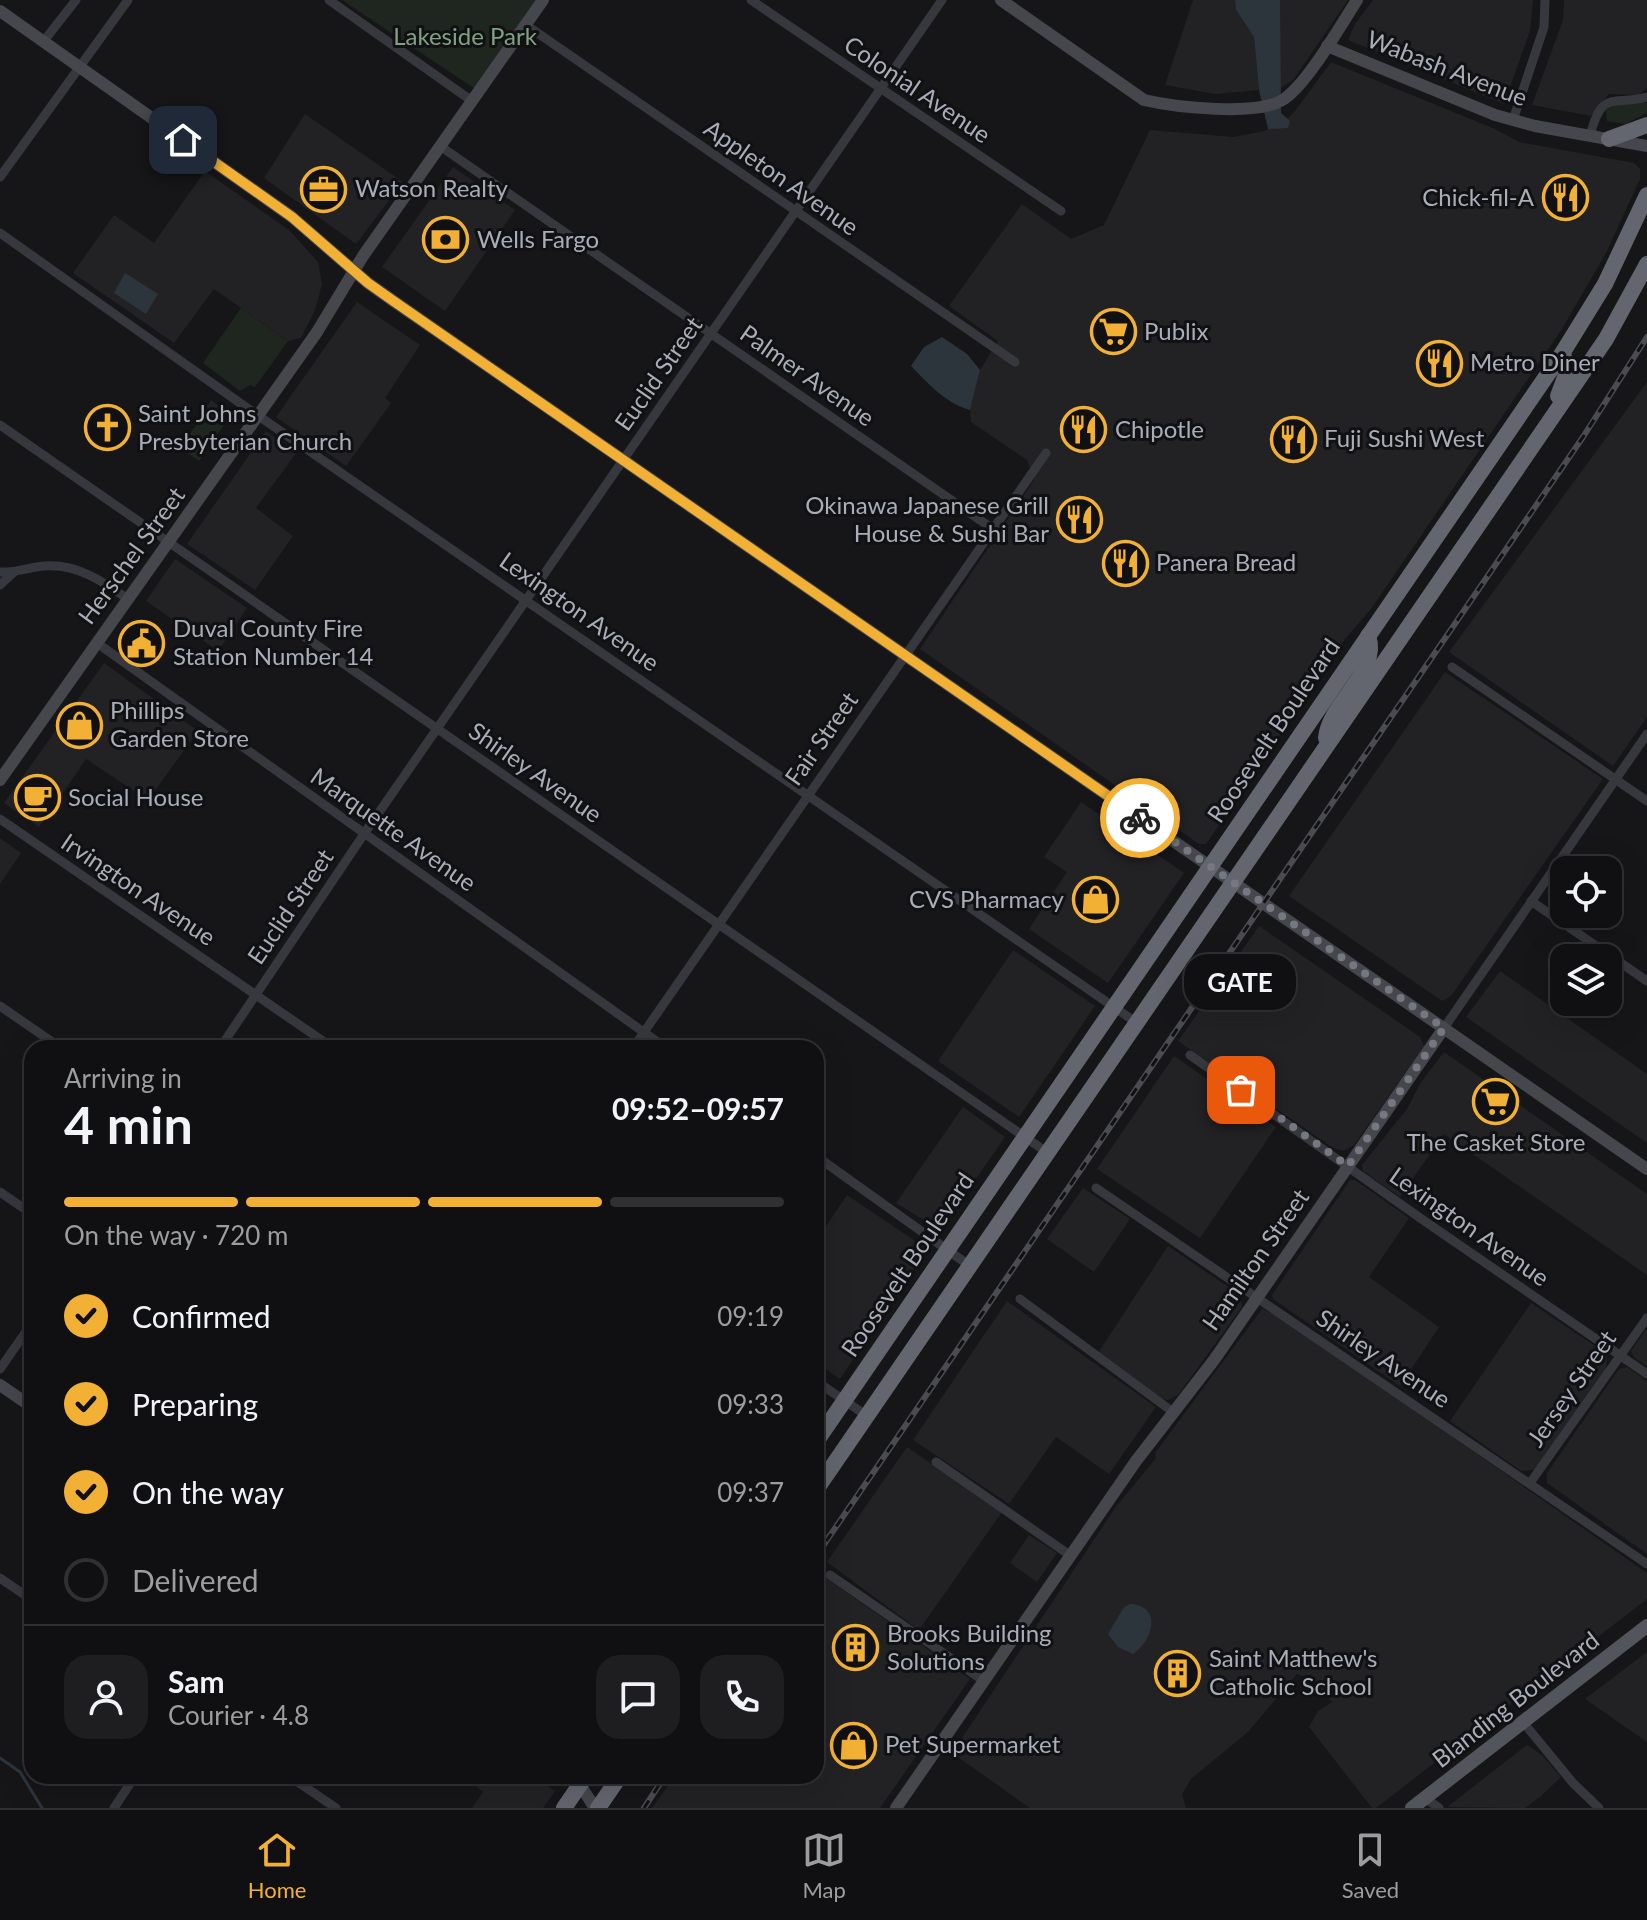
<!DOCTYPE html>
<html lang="en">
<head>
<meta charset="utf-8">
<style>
	body { margin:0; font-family:Lato,sans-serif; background:#1e1e20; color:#f1f3f6; height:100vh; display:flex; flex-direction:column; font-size:30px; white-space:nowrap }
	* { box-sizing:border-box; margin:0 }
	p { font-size:26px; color:#9c9d9f }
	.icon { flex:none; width:44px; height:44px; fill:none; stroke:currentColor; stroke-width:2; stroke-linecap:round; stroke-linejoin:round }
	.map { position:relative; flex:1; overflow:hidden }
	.sheet { position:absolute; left:24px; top:1040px; width:800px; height:744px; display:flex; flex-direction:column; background:#101012; border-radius:24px; box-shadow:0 8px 32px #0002,0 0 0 2px #303032 }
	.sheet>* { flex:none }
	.controls { position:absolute; left:1550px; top:856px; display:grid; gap:16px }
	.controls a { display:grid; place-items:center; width:72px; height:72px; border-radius:16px; background:#101012; box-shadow:0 8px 32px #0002,0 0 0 2px #303032; font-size:40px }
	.pin { position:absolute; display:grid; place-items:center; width:68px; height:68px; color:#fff; margin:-34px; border-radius:16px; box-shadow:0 4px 12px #0006 }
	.courier { position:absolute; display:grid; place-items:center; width:80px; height:80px; margin:-40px; border:6px solid #f2b134; border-radius:50%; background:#fff; color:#222; box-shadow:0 2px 10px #0007 }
	.bubble { position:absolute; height:56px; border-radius:24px; background:#101012; box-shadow:0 8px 32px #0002,0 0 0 2px #303032; font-size:26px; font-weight:700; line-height:56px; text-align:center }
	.headline em { font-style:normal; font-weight:700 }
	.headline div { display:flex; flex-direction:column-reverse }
	.headline { display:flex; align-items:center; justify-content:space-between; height:136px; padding:0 40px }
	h1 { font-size:52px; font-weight:700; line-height:60px }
	.bar { display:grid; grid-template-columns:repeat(4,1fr); gap:12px 8px; align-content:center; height:96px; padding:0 40px }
	.bar i { height:10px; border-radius:6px; background:#303032 }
	.bar .selected { background:#f2b134 }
	.bar p { grid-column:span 4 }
	.line { display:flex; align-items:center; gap:20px; padding:0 40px; border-top:2px solid #303032 }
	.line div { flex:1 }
	.round { display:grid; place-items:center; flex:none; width:84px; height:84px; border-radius:24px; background:#1e1e20 }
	ol { padding:0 40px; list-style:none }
	li { display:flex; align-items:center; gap:24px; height:88px }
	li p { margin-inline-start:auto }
	li .icon { padding:8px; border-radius:50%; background:#f2b134; color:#111; stroke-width:4 }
	li:last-child { color:#9c9d9f }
	li i { width:44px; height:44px; border:4px solid #303032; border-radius:50% }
	.menu { display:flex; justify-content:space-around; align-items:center; height:112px; border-top:2px solid #303032; background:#101012; font-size:22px; color:#9c9d9f }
	.menu a { display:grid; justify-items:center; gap:4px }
	.menu .selected { color:#f2b134 }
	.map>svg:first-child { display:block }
	.built { fill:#222225 }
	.green { fill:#1e261f }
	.water { fill:#2c353c }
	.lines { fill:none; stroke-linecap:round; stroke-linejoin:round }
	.stream { stroke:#2c353c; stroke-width:3 }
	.street { stroke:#37383d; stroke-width:9 }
	.secondary { stroke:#45474d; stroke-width:12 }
	.primary { stroke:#53555c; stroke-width:14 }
	.highway { stroke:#63666e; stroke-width:16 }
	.rail-casing { stroke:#4a4c52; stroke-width:6 }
	.rail { stroke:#111113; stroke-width:3; stroke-dasharray:9; stroke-linecap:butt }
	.done { stroke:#757880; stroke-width:8; stroke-dasharray:0 14.4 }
	.route { stroke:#f2b134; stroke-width:10 }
	.labels { text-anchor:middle; stroke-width:6; stroke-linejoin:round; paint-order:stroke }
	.park-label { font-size:24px; fill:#7fa381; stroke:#111113 }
	.street-label { font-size:24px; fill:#a8adb8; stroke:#111113 }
	.poi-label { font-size:24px; fill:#a8adb8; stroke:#111113; text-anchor:start }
</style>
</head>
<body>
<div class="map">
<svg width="1647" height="1808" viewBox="0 0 1647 1808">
	<rect width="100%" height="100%" fill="#161618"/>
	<g class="built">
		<path d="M1193,0h42l1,10 18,27 5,53 -44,4 -50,-9z"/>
		<path d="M1280,0h68l-55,80 -14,9z"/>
		<path d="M1373,0h160l-3,31 -26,73 -156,-64 7,-16z"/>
		<path d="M1564,0h83v88l-9,7 -29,-1 -18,22 -59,-11 31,-85z"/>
		<path d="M1331,62l164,67 24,13 115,21 6,6v10l-34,74 -44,76 -191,280 -26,30 -139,205h-7l-279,-195 114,-169 -7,-20 -56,-38 -1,-12 10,-40 18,-29 -49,-35 73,-102 49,35 33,-14 46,-95 84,7 30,-6 19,-8 12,-12z"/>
		<path d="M305,114l98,68 -47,62 -92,-66z"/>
		<path d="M453,167l62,43 -70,101 -63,-44z"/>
		<path d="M205,171l84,59 29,32 4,22 -7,26 -14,28 -13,3 -74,-52 -40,54 -101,-70 41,-58 40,28z"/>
		<path d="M357,302l63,43 -35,53 6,5 -45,63 -70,-49z"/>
		<path d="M1647,382v335l-34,49 -164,-114z"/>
		<path d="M266,431l30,22 -40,55 37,28 -38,54 -68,-46z"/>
		<path d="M175,559l72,49 -29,43 -72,-50z"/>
		<path d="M104,663l94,68 -50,69 -62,-41 -47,68 -35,-24z"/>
		<path d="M1445,672l158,107 -152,217 -9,5 -153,-105z"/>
		<path d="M1081,802l103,71 -76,110 -79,-54 38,-57 -23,-15z"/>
		<path d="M0,838l21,15 -21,31z"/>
		<path d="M1259,926l161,111 4,9 -70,99 -10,6 -11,-3 -155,-107z"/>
		<path d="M1013,950l82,56 -76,111 -81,-56z"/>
		<path d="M1500,971l147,103v69l-181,-126z"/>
		<path d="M1444,1052l203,142v81l-203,-141 -44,63 -37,-26 -1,-6 45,-56 14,-27z"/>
		<path d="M1174,1056l102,71 -76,111 -103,-69z"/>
		<path d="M963,1107l42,30 -65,93 -44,-27z"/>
		<path d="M1350,1180h5l54,38 -40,59 70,50 -39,59 -127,-87 -1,-4z"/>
		<path d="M1083,1188l47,31 -36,53 -47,-33z"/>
		<path d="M847,1195l80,54 -87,130 -24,-17v-121z"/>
		<path d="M1168,1246l72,49 2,12 -64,88 -10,5 -8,-2 -62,-45z"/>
		<path d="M1007,1301l149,106 -47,67 -53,-37 -47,67 -96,-64z"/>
		<path d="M1531,1303l76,51 -1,16 -72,100 -13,1 -71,-50z"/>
		<path d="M1262,1309l18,7 367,257v26l-271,209h-4l-63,-81 9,-16 14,-9 -19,-22 -16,-6 -49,58 -57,47 -9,15 4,14h-156l-78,-55 163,-245 41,-50 -1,-5z"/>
		<path d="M1647,1328v39l-13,-10 -3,-6z"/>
		<path d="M1627,1367l20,14v173l-100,-71v-10l72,-104z"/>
		<path d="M907,1447l95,65 -83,118 -92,-68z"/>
		<path d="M1029,1535l28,18 -20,29 -27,-19z"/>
		<path d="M819,1573l151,106 -90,129h-228l23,-32h141v-199z"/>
		<path d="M1647,1652v90l-62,-43z"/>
		<path d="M1527,1745l15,10 19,22 -21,20 -15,11 -78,-1z"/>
		<path d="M485,1776h48l22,15 -12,17h-71l11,-16 -6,-5z"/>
	</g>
	<g class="green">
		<path d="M342,0h195l-62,89z"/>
		<path d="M1615,103h32v10l-22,11 -18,-3 -1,-11z"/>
		<path d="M241,308l47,33 -33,46 -5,-2 -10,6 -37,-28z"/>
		<path d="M211,400l19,16 -31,45 -20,-14 19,-24z"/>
	</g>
	<g class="water">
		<path d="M1235,0h45l1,113 9,8 -2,7 -20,1 -9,-39 -5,-53 -18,-27z"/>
		<path d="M125,273l33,21 -12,20 -32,-21z"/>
		<path d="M942,337l25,17 13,16 -10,40c-25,-7 -41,-26 -59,-44l13,-19z"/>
		<path d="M1131,1604c32,3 21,37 2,50l-15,-7 -10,-13 16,-27z"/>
	</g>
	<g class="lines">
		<path class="stream" d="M0,1758l20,14 22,36"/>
		<g class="street">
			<path d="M329,0l143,101"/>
			<path d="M751,0l310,211"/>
			<path d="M526,25l489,337"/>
			<path d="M43,42l33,-42"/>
			<path d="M1513,120l31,-93 1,-27"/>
			<path d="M1590,136c12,-47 22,-30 57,-39"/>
			<path d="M440,146l553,383"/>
			<path d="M0,177l128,-177"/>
			<path d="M0,233l240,170 897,620"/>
			<path d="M0,425l1048,728"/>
			<path d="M0,572c16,1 29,-5 45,-6 33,-2 57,15 83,33"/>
			<path d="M0,585l14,-13"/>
			<path d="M97,643l569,405"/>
			<path d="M1452,667l195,134"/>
			<path d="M0,819l333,229"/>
			<path d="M1531,901l116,80"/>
			<path d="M0,1006l61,42"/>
			<path d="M1444,1028l203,-294"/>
			<path d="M220,1048l144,-214 578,-834"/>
			<path d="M633,1048l413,-595"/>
			<path d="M1190,1055l233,165 224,154"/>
			<path d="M816,1156l154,110"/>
			<path d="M1096,1188l551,376"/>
			<path d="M0,1192l32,22"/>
			<path d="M1020,1299l153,113"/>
			<path d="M0,1369l32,-46"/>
			<path d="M816,1381l51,35"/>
			<path d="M936,1462l135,94"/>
			<path d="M1530,1483l117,-165"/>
			<path d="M830,1575l154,106"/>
			<path d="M0,1578l32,22"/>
			<path d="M1523,1722l50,61 26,25"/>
			<path d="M289,1776l47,32"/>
			<path d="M1425,1798l14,10"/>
			<path d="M114,1808l21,-32"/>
		</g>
		<g class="secondary">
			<path d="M1001,0l143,100c30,7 115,17 140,-1 23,-15 57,-74 73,-99"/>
			<path d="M0,11l292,206 76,66 24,17 1255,869"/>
			<path d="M1327,46l168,69 40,11 112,20"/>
			<path d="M0,780l317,-448 46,-76 180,-256"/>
			<path d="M0,1385l32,22"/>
			<path d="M568,1776l12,9 15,23"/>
			<path d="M896,1808l240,-347 78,-101 230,-332"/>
		</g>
		<path class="primary" d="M1412,1808l235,-182"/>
		<g class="highway">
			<path d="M1609,139l38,-14"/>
			<path d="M1558,396l9,-24 -4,-20"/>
			<path d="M1326,738c3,-35 55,-67 42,-102"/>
			<path d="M816,1442l747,-1090 42,-68 42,-89"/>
			<path d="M816,1490l790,-1151 41,-75"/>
			<path d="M564,1808l22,-32"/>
			<path d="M598,1808l22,-32"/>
		</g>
		<defs>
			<g id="rail">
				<path d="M816,1556l767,-1119 64,-100"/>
				<path d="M644,1808l21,-32"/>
			</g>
		</defs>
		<use href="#rail" class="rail-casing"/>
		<use href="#rail" class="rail"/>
	</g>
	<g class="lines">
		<path class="done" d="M1140,818l304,210 -96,138 -107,-76"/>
		<path class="route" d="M183,140l109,77 76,66 24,17 748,518"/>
	</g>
	<defs>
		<symbol id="office-ring" viewBox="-11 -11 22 22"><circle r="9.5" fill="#111113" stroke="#f2b134" stroke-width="1.5"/><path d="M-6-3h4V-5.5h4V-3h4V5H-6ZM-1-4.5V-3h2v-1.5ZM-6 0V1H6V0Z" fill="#f2b134"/></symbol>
		<symbol id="restaurant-ring" viewBox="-11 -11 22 22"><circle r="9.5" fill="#111113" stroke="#f2b134" stroke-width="1.5"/><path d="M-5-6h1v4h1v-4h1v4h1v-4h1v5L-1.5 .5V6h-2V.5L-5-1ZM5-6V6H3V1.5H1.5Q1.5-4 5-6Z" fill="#f2b134"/></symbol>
		<symbol id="bank-ring" viewBox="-11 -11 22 22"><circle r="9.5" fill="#111113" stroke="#f2b134" stroke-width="1.5"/><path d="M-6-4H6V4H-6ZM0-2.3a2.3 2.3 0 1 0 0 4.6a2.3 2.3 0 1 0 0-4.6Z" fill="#f2b134"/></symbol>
		<symbol id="supermarket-ring" viewBox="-11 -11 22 22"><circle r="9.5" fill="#111113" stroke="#f2b134" stroke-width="1.5"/><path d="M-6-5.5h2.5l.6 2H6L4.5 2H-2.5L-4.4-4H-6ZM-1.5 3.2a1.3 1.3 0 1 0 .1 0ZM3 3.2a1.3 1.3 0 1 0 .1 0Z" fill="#f2b134"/></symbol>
		<symbol id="church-ring" viewBox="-11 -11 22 22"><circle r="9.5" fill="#111113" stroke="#f2b134" stroke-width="1.5"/><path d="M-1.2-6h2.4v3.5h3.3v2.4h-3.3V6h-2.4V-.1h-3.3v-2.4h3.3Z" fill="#f2b134"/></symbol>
		<symbol id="civic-ring" viewBox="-11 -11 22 22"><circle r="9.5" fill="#111113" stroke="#f2b134" stroke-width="1.5"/><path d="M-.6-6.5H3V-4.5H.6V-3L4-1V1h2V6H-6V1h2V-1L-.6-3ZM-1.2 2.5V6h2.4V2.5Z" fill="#f2b134"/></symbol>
		<symbol id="shop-ring" viewBox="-11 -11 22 22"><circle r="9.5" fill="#111113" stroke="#f2b134" stroke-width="1.5"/><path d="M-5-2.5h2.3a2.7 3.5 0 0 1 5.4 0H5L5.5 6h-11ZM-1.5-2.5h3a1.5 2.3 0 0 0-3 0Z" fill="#f2b134"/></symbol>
		<symbol id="cafe-ring" viewBox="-11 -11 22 22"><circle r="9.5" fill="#111113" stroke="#f2b134" stroke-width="1.5"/><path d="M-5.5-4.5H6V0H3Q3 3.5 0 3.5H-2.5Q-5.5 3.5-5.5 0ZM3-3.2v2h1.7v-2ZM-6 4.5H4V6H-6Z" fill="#f2b134"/></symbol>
		<symbol id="building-ring" viewBox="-11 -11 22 22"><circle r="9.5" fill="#111113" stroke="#f2b134" stroke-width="1.5"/><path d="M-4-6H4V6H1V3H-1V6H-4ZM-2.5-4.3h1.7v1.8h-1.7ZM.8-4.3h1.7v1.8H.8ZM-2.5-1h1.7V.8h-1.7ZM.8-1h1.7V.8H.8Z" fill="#f2b134"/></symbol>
	</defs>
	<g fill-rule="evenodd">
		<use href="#office-ring" x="298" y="164" width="51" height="51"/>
		<use href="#restaurant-ring" x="1540" y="172" width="51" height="51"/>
		<use href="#bank-ring" x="420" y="214" width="51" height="51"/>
		<use href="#supermarket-ring" x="1088" y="306" width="51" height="51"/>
		<use href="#restaurant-ring" x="1414" y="338" width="51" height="51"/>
		<use href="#church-ring" x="82" y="402" width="51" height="51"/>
		<use href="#restaurant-ring" x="1058" y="404" width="51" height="51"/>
		<use href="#restaurant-ring" x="1268" y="414" width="51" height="51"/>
		<use href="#restaurant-ring" x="1054" y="494" width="51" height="51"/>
		<use href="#restaurant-ring" x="1100" y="538" width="51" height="51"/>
		<use href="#civic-ring" x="116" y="618" width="51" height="51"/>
		<use href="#shop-ring" x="54" y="700" width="51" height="51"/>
		<use href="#cafe-ring" x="12" y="772" width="51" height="51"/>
		<use href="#shop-ring" x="1070" y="874" width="51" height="51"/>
		<use href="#supermarket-ring" x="1470" y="1076" width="51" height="51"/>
		<use href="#building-ring" x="830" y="1622" width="51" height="51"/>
		<use href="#building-ring" x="1152" y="1648" width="51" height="51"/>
		<use href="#shop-ring" x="828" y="1720" width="51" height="51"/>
	</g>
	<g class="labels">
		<g class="park-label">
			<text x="465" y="45">Lakeside Park</text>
		</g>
		<g class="street-label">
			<text transform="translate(1447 69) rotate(21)" y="8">Wabash Avenue</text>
			<text transform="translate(917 90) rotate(34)" y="8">Colonial Avenue</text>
			<text transform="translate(781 178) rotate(35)" y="8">Appleton Avenue</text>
			<text transform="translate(659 374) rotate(-55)" y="8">Euclid Street</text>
			<text transform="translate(807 376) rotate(35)" y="8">Palmer Avenue</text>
			<text transform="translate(132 556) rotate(-54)" y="8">Herschel Street</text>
			<text transform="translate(579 612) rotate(35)" y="8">Lexington Avenue</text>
			<text transform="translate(1274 731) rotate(-56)" y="8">Roosevelt Boulevard</text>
			<text transform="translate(822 739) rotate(-55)" y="8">Fair Street</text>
			<text transform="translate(535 773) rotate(35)" y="8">Shirley Avenue</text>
			<text transform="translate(393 830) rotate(35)" y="8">Marquette Avenue</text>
			<text transform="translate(138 890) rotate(34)" y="8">Irvington Avenue</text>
			<text transform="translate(291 907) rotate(-56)" y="8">Euclid Street</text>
			<text transform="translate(1469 1227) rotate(35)" y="8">Lexington Avenue</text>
			<text transform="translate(1256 1260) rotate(-55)" y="8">Hamilton Street</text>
			<text transform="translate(908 1265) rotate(-56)" y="8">Roosevelt Boulevard</text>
			<text transform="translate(1383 1359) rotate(34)" y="8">Shirley Avenue</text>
			<text transform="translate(1572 1389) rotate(-55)" y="8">Jersey Street</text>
			<text transform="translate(1516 1700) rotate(-38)" y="8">Blanding Boulevard</text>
		</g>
		<g class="poi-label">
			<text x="355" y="197">Watson Realty</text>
			<text x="1534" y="206" text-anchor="end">Chick-fil-A</text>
			<text x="477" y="248">Wells Fargo</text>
			<text x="1144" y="340">Publix</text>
			<text x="1470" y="371">Metro Diner</text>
			<text x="138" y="422">Saint Johns<tspan x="138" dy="28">Presbyterian Church</tspan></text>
			<text x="1115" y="438">Chipotle</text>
			<text x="1324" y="447">Fuji Sushi West</text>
			<text x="1049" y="514" text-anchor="end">Okinawa Japanese Grill<tspan x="1049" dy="28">House &amp; Sushi Bar</tspan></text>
			<text x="1156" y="571">Panera Bread</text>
			<text x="173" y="637">Duval County Fire<tspan x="173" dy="28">Station Number 14</tspan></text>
			<text x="110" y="719">Phillips<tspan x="110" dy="28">Garden Store</tspan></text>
			<text x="68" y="806">Social House</text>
			<text x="1064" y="908" text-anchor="end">CVS Pharmacy</text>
			<text x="1496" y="1151" text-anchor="middle">The Casket Store</text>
			<text x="887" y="1642">Brooks Building<tspan x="887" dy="28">Solutions</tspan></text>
			<text x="1209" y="1667">Saint Matthew's<tspan x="1209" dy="28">Catholic School</tspan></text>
			<text x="885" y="1753">Pet Supermarket</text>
		</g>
	</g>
</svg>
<div class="controls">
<a><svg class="icon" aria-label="locate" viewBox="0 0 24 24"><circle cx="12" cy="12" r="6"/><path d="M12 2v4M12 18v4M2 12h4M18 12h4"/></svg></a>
<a><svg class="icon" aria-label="layers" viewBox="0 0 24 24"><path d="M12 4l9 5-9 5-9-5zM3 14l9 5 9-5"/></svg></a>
</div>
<div class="pin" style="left:1241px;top:1090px;background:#ea580c"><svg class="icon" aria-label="bag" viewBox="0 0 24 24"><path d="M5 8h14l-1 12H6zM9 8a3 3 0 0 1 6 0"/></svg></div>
<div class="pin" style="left:183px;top:140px;background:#1f2937"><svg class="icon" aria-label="home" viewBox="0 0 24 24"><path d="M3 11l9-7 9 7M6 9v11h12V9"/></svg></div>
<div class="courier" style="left:1140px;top:818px"><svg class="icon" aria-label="bike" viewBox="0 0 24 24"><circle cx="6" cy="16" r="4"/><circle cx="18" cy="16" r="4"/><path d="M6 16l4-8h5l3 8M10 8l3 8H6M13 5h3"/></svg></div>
<div class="bubble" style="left:1184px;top:954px;width:112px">GATE</div>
<section class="sheet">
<div class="headline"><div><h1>4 min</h1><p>Arriving in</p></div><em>09:52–09:57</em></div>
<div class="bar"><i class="selected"></i><i class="selected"></i><i class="selected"></i><i></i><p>On the way · 720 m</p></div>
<ol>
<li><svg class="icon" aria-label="check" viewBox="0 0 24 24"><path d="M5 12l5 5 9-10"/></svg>Confirmed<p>09:19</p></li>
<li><svg class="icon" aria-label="check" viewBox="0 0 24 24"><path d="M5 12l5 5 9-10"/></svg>Preparing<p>09:33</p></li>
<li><svg class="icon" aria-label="check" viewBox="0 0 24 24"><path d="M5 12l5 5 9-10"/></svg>On the way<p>09:37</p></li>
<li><i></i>Delivered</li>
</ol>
<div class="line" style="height:144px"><a class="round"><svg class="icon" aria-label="person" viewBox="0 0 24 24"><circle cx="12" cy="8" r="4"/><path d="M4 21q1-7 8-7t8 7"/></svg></a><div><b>Sam</b><p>Courier · 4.8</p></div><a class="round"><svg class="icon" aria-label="chat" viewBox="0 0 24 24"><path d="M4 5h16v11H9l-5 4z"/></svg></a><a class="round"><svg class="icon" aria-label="phone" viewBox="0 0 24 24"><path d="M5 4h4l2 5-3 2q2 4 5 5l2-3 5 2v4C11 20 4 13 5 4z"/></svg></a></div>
</section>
</div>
<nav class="menu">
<a class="selected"><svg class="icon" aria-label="home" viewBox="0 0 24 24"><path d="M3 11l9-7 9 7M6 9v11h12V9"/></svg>Home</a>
<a><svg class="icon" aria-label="map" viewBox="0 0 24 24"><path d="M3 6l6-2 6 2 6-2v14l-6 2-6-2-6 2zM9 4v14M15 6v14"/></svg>Map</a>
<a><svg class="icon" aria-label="saved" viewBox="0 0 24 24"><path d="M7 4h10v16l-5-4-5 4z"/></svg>Saved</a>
</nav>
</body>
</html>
